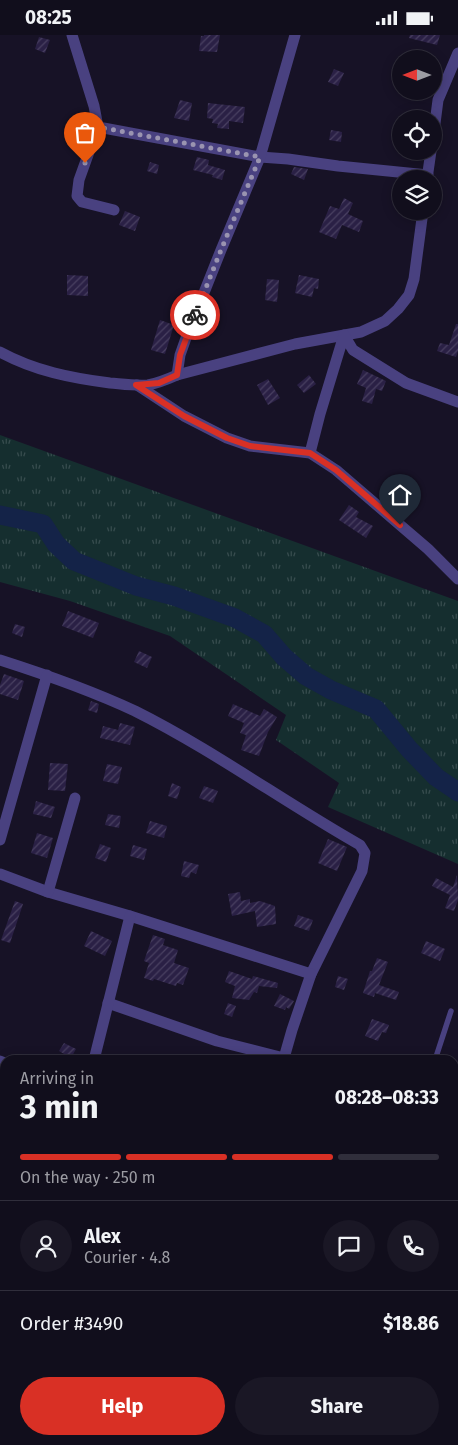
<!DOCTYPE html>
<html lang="en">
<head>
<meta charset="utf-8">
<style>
	body { margin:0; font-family:"Fira Sans",sans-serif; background:#1a1725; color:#f1f3f6; height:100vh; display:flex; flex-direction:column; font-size:19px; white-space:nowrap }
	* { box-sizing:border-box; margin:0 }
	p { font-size:16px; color:#9c9ca3 }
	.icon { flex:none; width:28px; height:28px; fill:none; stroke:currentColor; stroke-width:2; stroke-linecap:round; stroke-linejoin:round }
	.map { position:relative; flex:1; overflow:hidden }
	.sheet { position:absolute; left:0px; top:1020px; width:459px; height:390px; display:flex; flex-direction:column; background:#110e1c; border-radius:15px 15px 0 0; box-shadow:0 2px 12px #0003,0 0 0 1px #302e3b }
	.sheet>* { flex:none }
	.needle { width:32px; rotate:270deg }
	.buttons { position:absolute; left:392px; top:15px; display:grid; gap:10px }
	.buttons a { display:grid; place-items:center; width:50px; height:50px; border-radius:50%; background:#110e1c; box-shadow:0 2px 12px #0003,0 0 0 1px #302e3b; font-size:25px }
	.pin { position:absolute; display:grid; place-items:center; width:42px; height:42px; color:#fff; margin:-51px -21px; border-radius:50% 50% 50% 0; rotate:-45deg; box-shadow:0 0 5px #0007 }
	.pin .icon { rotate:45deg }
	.courier { position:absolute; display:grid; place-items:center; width:50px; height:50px; margin:-25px; border:4px solid #d93025; border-radius:50%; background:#fff; color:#222; box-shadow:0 1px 6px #0007 }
	.head em { font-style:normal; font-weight:700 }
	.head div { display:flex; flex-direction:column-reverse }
	.head { display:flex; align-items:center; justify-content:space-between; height:85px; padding:0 20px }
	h1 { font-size:32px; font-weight:700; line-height:38px }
	.bar { display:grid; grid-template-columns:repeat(4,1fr); gap:8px 5px; align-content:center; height:60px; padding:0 20px }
	.bar i { height:6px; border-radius:4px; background:#302e3b }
	.bar .current { background:#d93025 }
	.bar p { grid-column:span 4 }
	.line { display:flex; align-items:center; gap:12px; padding:0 20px; border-top:1px solid #302e3b }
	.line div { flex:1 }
	.round { display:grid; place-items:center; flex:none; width:52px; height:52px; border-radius:26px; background:#1a1725 }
	.action { display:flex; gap:10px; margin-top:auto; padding:10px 20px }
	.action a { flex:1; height:58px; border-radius:30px; background:#d93025; color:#fff; font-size:20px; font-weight:700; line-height:58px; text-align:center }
	.action a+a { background:#1a1725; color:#f1f3f6 }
	.status { display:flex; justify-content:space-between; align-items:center; height:35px; padding:0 25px; background:#110e1c; direction:ltr }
	.status svg { height:14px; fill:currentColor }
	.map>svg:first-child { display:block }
	.grass { fill:url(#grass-tufts) }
	.cemetery { fill:url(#cemetery-stones) }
	.garden { fill:#152e2f }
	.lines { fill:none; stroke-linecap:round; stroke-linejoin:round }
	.river { stroke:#142348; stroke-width:19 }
	.building { fill:url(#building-hatch) }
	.service { stroke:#494180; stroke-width:5.5 }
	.minor { stroke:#494180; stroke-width:11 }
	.done { stroke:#9a94b0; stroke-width:5; stroke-dasharray:0 9 }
	.route { stroke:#d93025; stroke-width:6 }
</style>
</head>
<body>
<div class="status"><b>08:25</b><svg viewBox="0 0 49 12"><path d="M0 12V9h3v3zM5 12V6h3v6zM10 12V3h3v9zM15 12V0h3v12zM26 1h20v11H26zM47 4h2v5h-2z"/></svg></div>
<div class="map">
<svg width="458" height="1410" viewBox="0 0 458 1410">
	<defs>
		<pattern id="grass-tufts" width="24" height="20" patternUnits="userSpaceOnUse" patternTransform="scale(1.25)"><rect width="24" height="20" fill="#152e2f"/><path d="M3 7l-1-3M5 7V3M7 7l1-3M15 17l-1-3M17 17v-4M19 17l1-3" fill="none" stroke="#374c4e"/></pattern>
		<pattern id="cemetery-stones" width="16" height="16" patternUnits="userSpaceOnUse" patternTransform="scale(1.25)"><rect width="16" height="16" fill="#152e2f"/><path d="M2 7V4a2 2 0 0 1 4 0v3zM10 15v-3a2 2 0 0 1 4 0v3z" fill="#374c4e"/></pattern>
		<pattern id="building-hatch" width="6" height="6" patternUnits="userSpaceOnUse" patternTransform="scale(1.25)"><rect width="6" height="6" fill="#2a2045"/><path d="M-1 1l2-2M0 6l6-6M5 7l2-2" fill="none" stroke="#494061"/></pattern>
	</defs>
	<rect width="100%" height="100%" fill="#171226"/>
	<g class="grass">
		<path d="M0,400l458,166v263l-130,-57 11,-24 -63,-43 10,-25 -116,-79 -100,-35 -70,-19z"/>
		<path d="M458,1089v170l-4,-1v-156z"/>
	</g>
	<path class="cemetery" d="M5,1405h378l-2,5h-378z"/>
	<path class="garden" d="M0,1050l5,3v49l-5,6z"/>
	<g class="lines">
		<path class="river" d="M0,480l43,9 13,20 18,17 62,25 38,10 61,22 29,16 20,23 22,19 25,14 45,19 33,40 27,28 22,15"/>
	</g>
	<g class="building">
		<path d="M204,0h16l-3,17 -18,-1 2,-15h3z"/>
		<path d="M410,0h30l-3,10 -28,-7z"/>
		<path d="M39,2l11,3 -5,13 -10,-4z"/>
		<path d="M334,34l10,4 -6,13 -10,-4z"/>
		<path d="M180,65l12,3 -3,18 -15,-3z"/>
		<path d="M208,68l37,4 -2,16 -14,-2v8l-12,-1 1,-4 -6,-1 1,-4 -6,-1z"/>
		<path d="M331,95l11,2 -1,10 -12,-2z"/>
		<path d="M197,122l12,3 -1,5 17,5 -3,10 -10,-3 1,-2 -20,-5z"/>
		<path d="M150,127l9,3 -2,9 -10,-3z"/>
		<path d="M294,132l14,2 -4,11 -13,-6z"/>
		<path d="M344,163l9,5 -5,11 15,7 -4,11 -17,-7 -6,14 -17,-7 11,-26 9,3z"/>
		<path d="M125,176l15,6 -5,14 -16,-6z"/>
		<path d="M67,240l21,1v20l-21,-1z"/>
		<path d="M299,240l20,4 -1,10 -4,-1 -2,9 -17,-4z"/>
		<path d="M267,244l12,1 -2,22 -12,-2z"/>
		<path d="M160,285l14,5 -9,29 -14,-4z"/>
		<path d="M456,289h2v27l-2,6 -19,-6 3,-8 9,2z"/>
		<path d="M363,335l23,11 -4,10 -6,-2 -4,15 -10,-3 4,-13 -9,-4z"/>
		<path d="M309,340l7,9 -12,9 -7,-8z"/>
		<path d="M268,344l12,19 -12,7 -11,-20z"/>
		<path d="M349,470l10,7 -3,5 17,9 -7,12 -27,-18z"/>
		<path d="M68,576l31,12 -6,15 -31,-12z"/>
		<path d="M15,589l10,3 -3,10 -10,-4z"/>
		<path d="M139,616l13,6 -5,11 -13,-6z"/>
		<path d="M4,639l20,7 -6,19 -18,-6v-9z"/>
		<path d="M91,666l8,3 -2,9 -9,-3z"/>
		<path d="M233,669l27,12 4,-7 13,8 -9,15 -9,24 -18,-6 5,-15 -6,-2 4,-10 -16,-7z"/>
		<path d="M120,688l15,4 -5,18 -30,-7 3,-12 15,4z"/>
		<path d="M50,728l18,1 -3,27 -17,-1z"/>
		<path d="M107,729l15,3 -4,17 -15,-3z"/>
		<path d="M172,748l9,4 -4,12 -9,-3z"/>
		<path d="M204,751l14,5 -5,12 -14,-5z"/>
		<path d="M36,766l19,6 -4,11 -18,-4z"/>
		<path d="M108,779l13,2 -2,12 -14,-3z"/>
		<path d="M150,786l17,5 -3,12 -18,-5z"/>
		<path d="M37,798l16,5 -6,20 -16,-5z"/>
		<path d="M328,804l19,8 -10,24 -19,-8z"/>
		<path d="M100,809l11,4 -5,14 -11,-4z"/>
		<path d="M133,810l14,4 -3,11 -14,-4z"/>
		<path d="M184,826l15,4 -3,9 -5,-2 -2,6 -8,-2z"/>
		<path d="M457,840l1,25 -4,11 -9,-3 5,-13 -18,-9 4,-8 17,9z"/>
		<path d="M240,857l1,9 9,-2v4l10,-2 15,5 1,18 -19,3 -2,-16 -23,5 -4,-22z"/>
		<path d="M15,866l8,3 -13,39 -9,-3z"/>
		<path d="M298,880l15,5 -4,11 -15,-5z"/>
		<path d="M91,896l21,10 -7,15 -21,-10z"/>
		<path d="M153,900l12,4 -2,6 15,5 -4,13 15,5 -6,17 -6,-2 -1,3 -22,-7 -1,2 -9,-3 5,-15 -5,-2z"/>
		<path d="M426,906l19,8 -5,12 -19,-8z"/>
		<path d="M377,923l11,4 -9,23 20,7 -3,8 -21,-7 -1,4 -11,-4 7,-22h2z"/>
		<path d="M229,936l23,8 1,-3 25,7 -1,5 -18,-2 -2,7 -3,-1 -5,8 -17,-2 3,-12 -10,-4z"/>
		<path d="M338,941l10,3 -4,11 -9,-3z"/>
		<path d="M280,959l14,7 -5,8 -3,-2 -1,3 -11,-4z"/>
		<path d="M228,968l8,3 -4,11 -8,-3z"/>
		<path d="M372,984l17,6 -3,8 -4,-1 -4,9 -13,-5z"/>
		<path d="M64,1008l12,6 -5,9 -12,-7z"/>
	</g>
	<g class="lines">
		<g class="service">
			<path d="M435,1025l16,-49"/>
			<path d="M454,1366l4,6"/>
			<path d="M345,1410l2,-5"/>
		</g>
		<g class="minor">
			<path d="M72,0l22,71 4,21 -19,53 -2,16 5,6 32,8"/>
			<path d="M98,92l162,30 28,2 50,7 90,9"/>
			<path d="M434,96l4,-31 20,-47"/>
			<path d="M427,144l4,-28"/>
			<path d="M0,317c35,19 71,26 110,31 12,1 25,3 38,2 10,-2 20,-6 29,-10l118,-31 66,-12 24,-11 13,-12 11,-14 5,-16 9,-68"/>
			<path d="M177,340l3,-20 6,-17 35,-88 39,-93 35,-122"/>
			<path d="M137,350l47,31 43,22 23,8 60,7 26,17 92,79 30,30"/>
			<path d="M310,418l10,-39 24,-79 9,15 53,33 52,19"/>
			<path d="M0,625c47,15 90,30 135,51 78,39 149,91 225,134l5,8 -3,18 -51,103 -19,56 -8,28 5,2"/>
			<path d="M0,805l47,-165"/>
			<path d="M0,839l48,18 82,24 181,58"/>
			<path d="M48,857l27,-94"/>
			<path d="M108,968l109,38 67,17"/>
			<path d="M94,1025l36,-144"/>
			<path d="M0,1026l5,2"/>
			<path d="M0,1131l5,-5"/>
			<path d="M0,1368l5,-13"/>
			<path d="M390,1410l1,-5"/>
		</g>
	</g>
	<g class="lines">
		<path class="done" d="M85,128l13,-36 162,30 -39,93 -26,65"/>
		<path class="route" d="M195,280l-15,40 -3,20 -18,8 -23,2 48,31 43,22 23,8 60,7 26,17 64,55"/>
	</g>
</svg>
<div class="buttons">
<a><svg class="needle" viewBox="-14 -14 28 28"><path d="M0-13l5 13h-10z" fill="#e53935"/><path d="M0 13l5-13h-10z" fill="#9c9ca3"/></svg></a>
<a><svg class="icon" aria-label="locate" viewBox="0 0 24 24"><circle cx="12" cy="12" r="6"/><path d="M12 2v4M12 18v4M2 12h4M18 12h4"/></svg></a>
<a><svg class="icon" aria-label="layers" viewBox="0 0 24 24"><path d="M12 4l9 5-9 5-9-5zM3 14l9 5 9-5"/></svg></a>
</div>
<div class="pin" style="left:85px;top:128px;background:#ea580c"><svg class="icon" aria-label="bag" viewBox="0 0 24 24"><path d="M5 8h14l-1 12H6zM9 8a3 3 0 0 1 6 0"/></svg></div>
<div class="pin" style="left:400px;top:490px;background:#1f2937"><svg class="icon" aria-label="home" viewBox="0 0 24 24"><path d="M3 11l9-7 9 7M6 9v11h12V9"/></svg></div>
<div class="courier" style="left:195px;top:280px"><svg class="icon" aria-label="bike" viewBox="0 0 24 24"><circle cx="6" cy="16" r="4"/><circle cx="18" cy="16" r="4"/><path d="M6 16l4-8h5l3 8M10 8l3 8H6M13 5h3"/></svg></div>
<section class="sheet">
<div class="head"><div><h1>3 min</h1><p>Arriving in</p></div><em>08:28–08:33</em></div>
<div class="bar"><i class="current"></i><i class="current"></i><i class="current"></i><i></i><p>On the way · 250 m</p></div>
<div class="line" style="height:90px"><a class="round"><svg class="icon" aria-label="person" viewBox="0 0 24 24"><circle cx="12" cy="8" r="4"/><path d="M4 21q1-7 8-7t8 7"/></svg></a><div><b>Alex</b><p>Courier · 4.8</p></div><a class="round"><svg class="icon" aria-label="chat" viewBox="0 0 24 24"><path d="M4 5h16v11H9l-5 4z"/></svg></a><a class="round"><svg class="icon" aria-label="phone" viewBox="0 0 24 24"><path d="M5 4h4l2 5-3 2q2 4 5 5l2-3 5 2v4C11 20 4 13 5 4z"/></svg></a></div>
<div class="line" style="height:65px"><div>Order #3490</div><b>$18.86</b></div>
<div class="action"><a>Help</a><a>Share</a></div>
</section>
</div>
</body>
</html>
